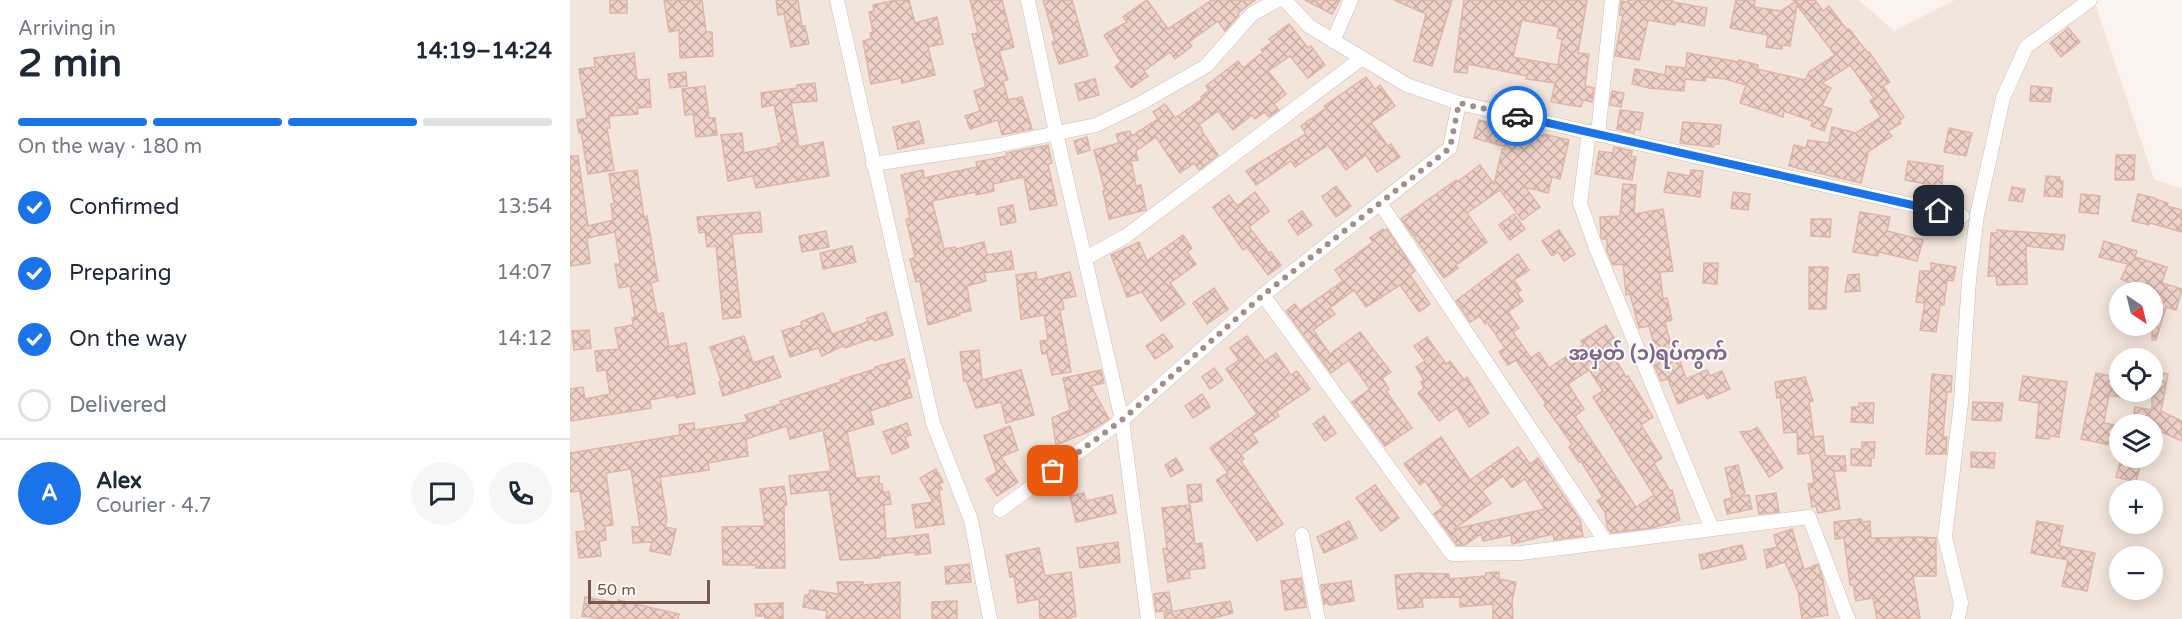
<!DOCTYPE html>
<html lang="en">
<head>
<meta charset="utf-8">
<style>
	body { margin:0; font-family:"Varela Round","Noto Sans Myanmar",sans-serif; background:#f6f6f7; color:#1f2937; height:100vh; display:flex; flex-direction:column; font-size:22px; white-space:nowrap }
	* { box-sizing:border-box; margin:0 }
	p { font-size:20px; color:#747a83 }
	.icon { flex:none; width:33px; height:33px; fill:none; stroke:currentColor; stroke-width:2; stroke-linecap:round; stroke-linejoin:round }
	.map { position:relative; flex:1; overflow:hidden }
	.details { display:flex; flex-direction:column; background:#fff; width:570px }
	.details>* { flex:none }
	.needle { width:39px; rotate:145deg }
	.buttons { position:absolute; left:1539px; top:282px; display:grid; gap:12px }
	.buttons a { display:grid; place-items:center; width:54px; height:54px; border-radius:50%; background:#fff; box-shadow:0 3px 15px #0003; font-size:30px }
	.scale { position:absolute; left:18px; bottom:15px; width:122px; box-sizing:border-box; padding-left:6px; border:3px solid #755851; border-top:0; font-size:16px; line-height:21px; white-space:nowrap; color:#755851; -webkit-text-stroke:4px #fef8f3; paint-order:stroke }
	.pin { position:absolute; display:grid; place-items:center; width:51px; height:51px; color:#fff; margin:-26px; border-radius:12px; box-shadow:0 3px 9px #0006 }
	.courier { position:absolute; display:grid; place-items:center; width:60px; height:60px; margin:-30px; border:4px solid #1a73e8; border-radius:50%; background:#fff; color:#222; box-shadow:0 2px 8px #0007 }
	.summary em { font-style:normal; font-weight:700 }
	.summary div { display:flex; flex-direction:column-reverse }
	.summary { display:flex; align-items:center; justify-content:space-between; height:102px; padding:0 18px }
	h1 { font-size:39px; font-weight:700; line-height:45px }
	.bar { display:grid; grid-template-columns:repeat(4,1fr); gap:9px 6px; align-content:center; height:72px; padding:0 18px }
	.bar i { height:8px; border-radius:4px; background:#e0e1e3 }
	.bar .active { background:#1a73e8 }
	.bar p { grid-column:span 4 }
	.line { display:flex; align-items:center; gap:15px; padding:0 18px; border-top:2px solid #e0e1e3 }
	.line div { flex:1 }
	.round { display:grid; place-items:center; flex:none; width:63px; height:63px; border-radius:32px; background:#f6f6f7 }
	ol { padding:0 18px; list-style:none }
	li { display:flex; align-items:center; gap:18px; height:66px }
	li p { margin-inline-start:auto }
	li .icon { padding:6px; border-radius:50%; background:#1a73e8; color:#fff; stroke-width:4 }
	li:last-child { color:#747a83 }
	li i { width:33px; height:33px; border:3px solid #e0e1e3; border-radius:50% }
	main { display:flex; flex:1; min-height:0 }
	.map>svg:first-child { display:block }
	.residential { fill:#f2e5dc; fill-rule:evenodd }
	.building { fill:url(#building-cross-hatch); stroke:#dfb5a9; stroke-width:1.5; fill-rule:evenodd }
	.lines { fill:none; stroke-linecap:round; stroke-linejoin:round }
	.street-casing { stroke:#cfbdb5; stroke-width:15 }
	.street { stroke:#fff; stroke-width:14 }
	.done { stroke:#a48e88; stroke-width:6; stroke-dasharray:0 10.8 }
	.route { stroke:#1a73e8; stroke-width:8 }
	.labels { text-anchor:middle; stroke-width:4.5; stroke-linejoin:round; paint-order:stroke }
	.quarter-label { font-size:20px; font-weight:bold; fill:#7d6990; stroke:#fef8f3 }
</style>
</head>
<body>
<main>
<section class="details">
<div class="summary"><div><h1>2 min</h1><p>Arriving in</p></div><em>14:19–14:24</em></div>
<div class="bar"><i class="active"></i><i class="active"></i><i class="active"></i><i></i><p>On the way · 180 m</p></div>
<ol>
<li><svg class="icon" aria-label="check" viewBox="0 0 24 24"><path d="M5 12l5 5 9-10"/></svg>Confirmed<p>13:54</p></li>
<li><svg class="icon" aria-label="check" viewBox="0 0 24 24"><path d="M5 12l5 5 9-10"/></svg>Preparing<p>14:07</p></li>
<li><svg class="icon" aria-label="check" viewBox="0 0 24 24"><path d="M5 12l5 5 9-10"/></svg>On the way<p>14:12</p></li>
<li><i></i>Delivered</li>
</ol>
<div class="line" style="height:108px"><b class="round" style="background:#1a73e8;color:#fff">A</b><div><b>Alex</b><p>Courier · 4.7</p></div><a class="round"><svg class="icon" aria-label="chat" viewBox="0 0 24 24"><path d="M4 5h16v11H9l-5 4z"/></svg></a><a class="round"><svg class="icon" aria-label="phone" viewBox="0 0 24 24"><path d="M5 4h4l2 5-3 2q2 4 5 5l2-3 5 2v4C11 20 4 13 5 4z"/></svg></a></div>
</section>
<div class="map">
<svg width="1612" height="619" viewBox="0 0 1612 619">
	<defs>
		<pattern id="building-cross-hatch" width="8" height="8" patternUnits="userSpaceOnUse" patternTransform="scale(1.5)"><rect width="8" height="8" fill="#eed1c7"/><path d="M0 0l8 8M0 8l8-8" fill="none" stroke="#c5aca4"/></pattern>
	</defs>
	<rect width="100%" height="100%" fill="#fbf3ed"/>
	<path class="residential" d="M0,0h1289l35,31 61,-31h139l60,179 28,10v430h-1612zM1550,292h32v34h-32zM1550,358h32v34h-32zM1550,424h32v34h-32zM1550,490h32v34h-32zM1550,556h32v34h-32z"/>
	<g class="building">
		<rect x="40" y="0" width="17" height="13"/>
		<path d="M94,0h38l4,32h6l1,24 -33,2 -1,-28 -10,2z"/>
		<path d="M206,0h22l4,26h3l4,18 -18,3 -7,-33 -6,1z"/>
		<path d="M326,0h13l6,23 22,-6 6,27 -15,3 7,28 -33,8 -1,-5 -30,6 -8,-43 8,-2 -1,-6 3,-1 -4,-20 5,-1 -1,-6z"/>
		<path d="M400,0h32l12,47 -15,4 9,29 -5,1 5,19 14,-3 10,32 -30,6 -4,-15 -28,9 -5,-13 15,-5 -6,-20 12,-4 -14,-53 6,-1z"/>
		<path d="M473,0h29l16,56 -29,8 -7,-22 3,-1z"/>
		<path d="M577,0l21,29 44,-29h43l-17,13 1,2 -14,16 -7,-10 -29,21 3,4 -17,13 -5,-7 -26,19 4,5 -17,12 -16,-21 6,-5 -17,-27 23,-13 -4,-5z"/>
		<path d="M735,0h35l-8,14z"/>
		<path d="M824,0h58l-20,66 -18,-5 12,-47z"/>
		<path d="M894,0h123l-9,53 11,1 -4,32 9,2 -2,14 -9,-2 -2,7 -30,-5 4,-19 -29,-4 1,-3 -59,-12 -1,9 -13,-1zM952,20l37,7 -2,11 5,1 -4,26 -45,-8z"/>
		<path d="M1058,0h45v2l34,6 -3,18 -28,-5 -1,4 -27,-5 -9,40 -24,-4 8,-41h-3l1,-14 7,1z"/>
		<path d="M1166,0h19l-1,7 27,4 14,-9 -2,-2h22l8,11 6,-5 18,24 2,-1 19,24 1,-1 21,30 -7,4 21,31 -5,4 2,2 -13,8 4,5 -27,18h3l-7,29 -72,-17 5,-21 12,3 2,-8 21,3 3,-16 24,6 25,-16 -11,-16 4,-3 -24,-33 -28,18 9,5 -9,18 10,3 -8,22 -13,-5 1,-5 -28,-10 -1,6 -43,-14 6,-18 -21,-6 -19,-2 -1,4 -20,-2 -1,12 -35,-3 -17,-4 3,-15 30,6 1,-9 20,2 1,-15 52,9v-2l19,5 -1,4 48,11 4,-8 26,-17 -38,-50 -7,41 -8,-1v4l-16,-2 2,-12 -38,-7z"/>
		<path d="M719,24l19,24 3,-2 14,19 -17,13 -18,-22 -22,15 18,23 -12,10 5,6 -10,7 -4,-5 -10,7 -3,-4 -19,15 -15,-19 -19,14 3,4 -1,1 17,25 -19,15 -5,-7 -14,10 -24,-36 -20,14 2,9 -7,1 5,25 5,-1 5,25 -37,9 -6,-28h2l-11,-41 25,-7 -3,-9 14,-3 2,5 26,-17 -5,-7 12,-8 10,14 27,-19 -1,-2 8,-7 -3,-4 32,-25 5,7 20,-16 -2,-2 11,-8 -3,-3z"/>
		<path d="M1498,28l12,14 -19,15 -11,-14z"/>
		<path d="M64,53l3,27 12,-1 2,28 -14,1 1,6 -29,2 1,12h-3l7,42 -26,4 -7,-42 -2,1 -2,-13 10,-2 -8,-49 16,-2 -1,-9z"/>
		<path d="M116,72l1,14 -17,2 -2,-14z"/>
		<path d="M796,77l9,12 5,-4 15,21 -24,17 17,23 3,-2 9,13 -23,15 -11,-17 -20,15 -18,-25 -33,22 -4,-6 -35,24 -10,-14 60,-37 -5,-8 25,-18 -2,-2z"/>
		<path d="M525,79l4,16 -20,5 -4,-16z"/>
		<path d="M245,83l2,18 -26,2 8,44 24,-5 6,34 -73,12 -3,-12 -25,5 -7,-46 21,-2 2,20 35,-7 -1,-2 4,-1 -8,-38 -12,2 -1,-14 36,-5v-3z"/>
		<path d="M135,86l4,32h6l2,17 -21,2 -3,-23 -8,1 -3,-26z"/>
		<path d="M1461,86l21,2 -2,14 -20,-1z"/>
		<path d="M1042,91l12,2 -3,14 -11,-2z"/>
		<path d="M1050,110l23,3 -3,17 -5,-1 -1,4 -17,-4z"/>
		<path d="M909,120l64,16 1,-2 25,6 -9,39 -8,-2 -4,16 -23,-6 15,20 -18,13 -22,-30 -33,23 20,29 -25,19 -6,4 2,3 -14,10 -43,-59 55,-39 1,2 23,-17 14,19 8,-34 4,-3 -32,-9z"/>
		<path d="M349,121l5,22 -26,6 -5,-22z"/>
		<path d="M1113,122l38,3 -2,19h-5l-1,3 -33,-4z"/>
		<path d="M1379,128l23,5 -6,23 -22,-4z"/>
		<path d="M517,137l3,13 -12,4 -4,-13z"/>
		<path d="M478,145l4,18 -4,1 9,41 -27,5 -6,-33 -31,7 1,7 -18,4v-3l-44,9 12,48 11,-2 1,2 28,-7 3,13 24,-4 3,18 -30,4 2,8 -19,5 4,25 -12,2 1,2 -32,10 -8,-44 -4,1 -6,-23 5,-2 -9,-38 4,-1 -9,-43 22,-5 1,8 53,-11 -1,-5 31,-6 -1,-3z"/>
		<path d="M1044,147l18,4 -1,5 5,1 -4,23 -37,-6 4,-23 14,2z"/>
		<path d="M1546,155h19l-1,25h-19z"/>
		<path d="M0,156h8l10,70 25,-6 -2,-16h3l-5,-30 28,-4 7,47 3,-1 11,65 -7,2 6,31 6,-1 6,34 17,-4 9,51 -19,4 -1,-3 -25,5 1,8 -81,13v-32l13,-2 2,12 25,-5 -4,-24 -9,1 -2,-20 24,-2 -4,-21 18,-3 -1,-7 3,-1 -5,-31 -11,2 -4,-24h5l-5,-32 -28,6 3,25 -20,3z"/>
		<path d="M1338,161l35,5 -1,21 -37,-7z"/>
		<path d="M1121,170l12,1 -3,26 -36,-5 4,-20 22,4z"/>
		<path d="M1476,176l14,1v4h3l-1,16 -18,-1z"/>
		<path d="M1053,184l13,1 -2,29 29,-5 10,62 -13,1 3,27 4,-1 5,22 -7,2 8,31 4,-1 9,27 21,-9 3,6 12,-5 8,18 -23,10 -3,-6 -26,11 -10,-25 -7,2 -9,-21 6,-2 -9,-32 -10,2 -9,-34 -4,1 -3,-31 -10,1 -6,-14v-12h-5l-1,-3 -1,-19 20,-1z"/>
		<path d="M766,186l15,20 -15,11 -14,-20z"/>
		<path d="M1442,187l13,2 -3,13 -13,-2z"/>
		<path d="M685,192l14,19 -20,16 20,26 2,-1 10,13 -13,10 -21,-28 -4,3 -30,-43 16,-12 8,11z"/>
		<path d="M1163,192l17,2 -2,16 -17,-2z"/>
		<path d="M1511,194l19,2 -2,18 -19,-2z"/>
		<path d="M1568,194l17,4v1l13,4 -1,3 15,4v22l-32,-9 -1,2 -17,-4z"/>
		<path d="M443,205l3,17 -15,3 -3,-17z"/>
		<path d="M732,211l10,14 -14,10 -10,-14z"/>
		<path d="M190,212l2,20 -30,2 9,83 -18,2 -7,-73 -9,1 -2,-15 -6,1 -2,-16z"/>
		<path d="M1290,212l30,5 -3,14 36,9 -6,21 -38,-9 -1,4 -25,-4z"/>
		<path d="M944,214l11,15 -15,11 -11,-15z"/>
		<path d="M1241,219h20l-1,18 -19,-1z"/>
		<path d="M813,229l2,2 2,-2 28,42 -5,4 20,29 -11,8 -19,-27 -34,22 -12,-17 -24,18 5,6 -22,16 17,24 30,-22 31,40 -9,6 7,11 -3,2 26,37 -27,18 -33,-44 18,-13 -21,-29 -18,13 -45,-62 9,-7 5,7 43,-30 -8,-11 38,-28 -3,-4z"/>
		<path d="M989,230l16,24 -11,7 -6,-9 -6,4 -10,-15z"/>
		<path d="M1427,230l68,5 -2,15 -37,-4 1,38 -30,1 -1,-9h-8l3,-43h6z"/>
		<path d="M256,231l3,16 -27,5 -3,-16z"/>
		<path d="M613,235l9,13 -5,4 9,12 -26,19 15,21 -24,17 -19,-29 -15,5 -16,-42 28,-13 8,19z"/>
		<path d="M1534,241l33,10 -2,6 32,10 -5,16 20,6 -6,21 -10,-3 -10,33h-4v-48h-17l2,-6 -16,-7 7,-15 -29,-7z"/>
		<path d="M282,246l4,16 -33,7 -3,-16z"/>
		<path d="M948,254l11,16 -15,10 7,10 -4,3 6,8 -15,11 11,16 -6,4 18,26 8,-6 10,16 34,-23 -2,-4 25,-16 14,22 -8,6 14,24 2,-1 25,41 -12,8 21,33 -8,5 16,28 2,-1 8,30 -28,8 -41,5 -4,-6 -2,-15 -8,-11 6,-4 -22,-36 -2,1 -10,-15 3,-3 -28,-39 2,-2 -30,-43 -8,5 -9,-13 6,-4 -18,-26 -2,2 -5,-8 -10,6 -14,-21zM1019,370l14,21 -10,6 61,98 -18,12 -61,-91 9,-7 -16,-25z"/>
		<path d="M1134,263h14l-1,21 -14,-1z"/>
		<path d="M1361,263l25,4 -3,14 -6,-1 -3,25h-4l-4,27 -16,-2 5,-27 -9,-1 4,-31h11z"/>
		<path d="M1239,267h19l-2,42h-17z"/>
		<path d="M466,272l1,8 33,-8 6,24 -14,3 2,10 -4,1 11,62 -19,3 -5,-22 -5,1 -2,-13 8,-1 -4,-25 -23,4 -5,-44z"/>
		<path d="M1289,274l1,17 -15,1 3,-17z"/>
		<path d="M644,288l14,21 -21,15 -14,-21z"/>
		<path d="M316,312l7,23 -19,6 -1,-3 -28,10v-3l-23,11 -4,-8 -28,9 -8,-26 20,-6 -1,-3 22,-9 9,21 36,-12 -1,-4z"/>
		<path d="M19,330l2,18 -17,2 -2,-19z"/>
		<path d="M593,334l10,13 -18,12 -9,-13z"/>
		<path d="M174,336l9,27 20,-7 8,21 -58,19 -4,-14 2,-1 -11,-34z"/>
		<path d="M677,336l18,25 11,-8 15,22 6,-4 13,18 -34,23 3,4 -27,18 6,8 -17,13 3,4 -3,2 42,63 -26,17 -41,-61 12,-7 -18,-25 47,-34 -31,-45 13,-9 -9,-12z"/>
		<path d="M857,337l19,27 4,-3 14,19 3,-3 22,36 -20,14 -12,-19 -18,13 -21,-28 6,-5 -3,-6 3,-2 -8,-13 9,-6 -11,-15z"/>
		<path d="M409,350l3,30 39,-10 13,45 -28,8 -5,-21 -25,6 -10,-28 -2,1 -4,-29z"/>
		<path d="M334,359l6,19 -4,1 6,18 -42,14 4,13 -27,8 9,46 23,-2v8h3l1,8h6l2,12 -7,1 2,34 42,-5 3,19 -16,2v-3l-35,4v2l-40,2 -11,-70 -38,4 -2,-18 42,-5 -8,-41 -33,9 -3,-13 -41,13 2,17 -40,7 1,7 -49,7 7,42 -2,8 11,2 -6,26 -20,-4 2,-9 -19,1 -1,-16h8l-9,-58 -25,4 7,52 -8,1 1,14 -7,1 2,15 -22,2 -3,-26 10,-1 -6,-40 -10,1v-39l110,-18 -1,-10 15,-2 1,7 53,-8 -3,-7 36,-11 -1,-3 61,-19 -1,-2 35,-11v-2z"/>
		<path d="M644,368l9,12 -13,9 -8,-12z"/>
		<path d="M531,370l3,13 -13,3 18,33 -19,12 -34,14 -4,-27 18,-8 -7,-32z"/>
		<path d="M1582,371l16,3 -7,37 21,10v20l-30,-13v-4h-20l3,-17 17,3z"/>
		<path d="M1526,373l24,5v19l-11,-2 -5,28 16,3v21l-39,-8z"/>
		<path d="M1362,374l20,2 -1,16h-4l-4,45h4l-1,17h-20z"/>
		<path d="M1453,376l44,6 -8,55 -9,-1 -1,3 -13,-1 3,-35 -20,-3z"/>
		<path d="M1235,377l8,24 -4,1 5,35 9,-1 2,19 2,1h18l1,15h-12l6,38 -22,4 -2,-7 -4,1 -4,-23 6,-1 -4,-30 -12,1 -1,-22 -13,1 -4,-36 -3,1 -2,-16z"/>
		<path d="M632,394l8,13 -17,11 -8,-12z"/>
		<path d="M1403,402l30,1 -2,18 -29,-1z"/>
		<path d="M1289,403h15l-1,20 -22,-1 1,-15h7z"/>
		<path d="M754,416l12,17 -11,8 -12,-17z"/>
		<path d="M337,423l4,12 -6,2 4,10 -17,7 -9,-22z"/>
		<path d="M440,426l8,24 -17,7 17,25 -21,14 -11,-17 11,-7 -13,-36z"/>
		<path d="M1187,427l26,41 -14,9 -29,-45 11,-1z"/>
		<path d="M871,437l29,43 48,-33 12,17 8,-6 42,62 3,16 -29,4 -1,-6 -41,10 -1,-9 -28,6 -2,-7 -16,11h-8l-23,-31 9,-7 -18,-26 -5,4 -16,-21zM933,476l9,12 13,-9 20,30 -91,20 37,-26 -9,-12z"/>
		<path d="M1292,442h13l-1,16h-3v8l-20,-1v-16h11z"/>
		<path d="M1401,452l24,1 -1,15 -23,-1z"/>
		<path d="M606,458l7,12 -12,7 -6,-12z"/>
		<path d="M1550,462l20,4 -4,16 -20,-5z"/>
		<path d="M1168,465l7,28 -6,4 10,-2 3,14 -25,5 -3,-14 8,-2 -7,-30z"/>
		<path d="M366,469l7,13 -4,2 3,5 -3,1 5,34 -28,4 -4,-23 21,-3 -13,-24z"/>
		<path d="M631,484l1,17 -13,2 -2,-18z"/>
		<path d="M805,485l24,33 -18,13 -25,-33z"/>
		<path d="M214,486l3,19 -3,1 1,62h-29v-3h-33l-1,-38 43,-1 -5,-37z"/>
		<path d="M514,493l2,8 26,-6 4,18 -40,9 -6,-26z"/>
		<path d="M1206,493l3,19 -20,2 -3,-18z"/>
		<path d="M620,505l5,39 7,-1 3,25 -16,2 1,8 -22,4 -5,-33 4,-1 -5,-40z"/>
		<path d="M1291,519l1,3 8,-1 1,17 48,-1 17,1v38h-23l7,43h-43l-4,-21 -17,3 -3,-16h-3l-6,-47 -9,1 -1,-17z"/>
		<path d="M779,521l8,17 -33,15 -7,-16z"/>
		<path d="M1467,521l26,5 -4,20 36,7 -8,38 -25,-5 6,-26 -37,-7z"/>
		<path d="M1222,529l12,41 14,-6 5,15 5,36 -26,4 -4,-28 -13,-29 -18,6 -3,-18 13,-3 -3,-12z"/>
		<path d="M548,542l2,20 -40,6 -3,-20z"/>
		<path d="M1172,545l4,14 -44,10 -3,-14z"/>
		<path d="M469,548l6,28 26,-4 5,44 -4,1v2h-32l-1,-20 -21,4 -4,-27 -4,1 -4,-22z"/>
		<path d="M399,564l2,18 -25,2 -1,-17z"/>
		<path d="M929,572v7l17,3 -4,19 1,18h-20v-15l-33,3v-10l-38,1 1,9 -25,2 -3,-34 25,-2 29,1v5l37,-3v-3z"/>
		<path d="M731,578l5,29 -21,3 -4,-29z"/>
		<path d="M781,581l3,20 -25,4v-2l-5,1 -3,-19z"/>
		<path d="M267,582h26v3l37,-3v37h-74l1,-8 -24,-4 2,-12h4l1,-5 29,4z"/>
		<path d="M599,592l3,18 -16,2 -2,-18z"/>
		<path d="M15,597l33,6v-3l61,14 -1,5h-74l-22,-3z"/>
		<path d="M387,601v18h-25v-17z"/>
		<path d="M660,601l3,12 -23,6h-45l-1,-6z"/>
		<path d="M213,603v16h-18v-3h-9l-1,-12z"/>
	</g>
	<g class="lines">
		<defs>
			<g id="street">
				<path d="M267,0l96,423 38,97 19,99"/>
				<path d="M458,0l28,133 66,287 26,199"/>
				<path d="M715,0l24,26 53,32 45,27 52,18 503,113"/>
				<path d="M763,41l18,-41"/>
				<path d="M1019,132l-9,71 16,45 116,281"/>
				<path d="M1028,134l14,-134"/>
				<path d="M303,164l127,-19 96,-20 45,-22 65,-37 46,-52 26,-14"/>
				<path d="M810,203l226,339"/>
				<path d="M516,258l40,-22 236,-178"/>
				<path d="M693,295l189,259 69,-1 288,-36 39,102"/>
				<path d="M430,510l122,-90 141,-125 187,-147 9,-45"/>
				<path d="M732,535l16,84"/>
				<path d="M1388,619l3,-16 -16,-66 16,-134 8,-123 8,-65 26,-117 23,-51 64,-47"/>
			</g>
		</defs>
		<use href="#street" class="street-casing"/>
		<use href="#street" class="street"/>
	</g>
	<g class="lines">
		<path class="done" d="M483,471l69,-51 141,-125 187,-147 9,-45 58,13"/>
		<path class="route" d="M947,116l422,95"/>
	</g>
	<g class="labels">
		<g class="quarter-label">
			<text x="1078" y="360">အမှတ် (၁)ရပ်ကွက်</text>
		</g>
	</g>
</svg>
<div class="buttons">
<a><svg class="needle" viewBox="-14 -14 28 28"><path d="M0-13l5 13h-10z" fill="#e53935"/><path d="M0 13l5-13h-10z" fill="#747a83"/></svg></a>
<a><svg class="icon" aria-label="locate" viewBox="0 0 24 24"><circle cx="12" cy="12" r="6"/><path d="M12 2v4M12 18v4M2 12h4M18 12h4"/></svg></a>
<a><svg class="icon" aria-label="layers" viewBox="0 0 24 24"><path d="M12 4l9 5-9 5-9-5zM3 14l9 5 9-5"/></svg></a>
<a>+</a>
<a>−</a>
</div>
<div class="scale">50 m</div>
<div class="pin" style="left:483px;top:471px;background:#ea580c"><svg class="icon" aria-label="bag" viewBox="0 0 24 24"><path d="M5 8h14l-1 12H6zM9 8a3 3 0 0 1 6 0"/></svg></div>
<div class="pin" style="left:1369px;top:211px;background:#1f2937"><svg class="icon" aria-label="home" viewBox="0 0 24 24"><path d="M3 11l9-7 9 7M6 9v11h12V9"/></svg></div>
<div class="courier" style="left:947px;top:116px"><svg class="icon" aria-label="car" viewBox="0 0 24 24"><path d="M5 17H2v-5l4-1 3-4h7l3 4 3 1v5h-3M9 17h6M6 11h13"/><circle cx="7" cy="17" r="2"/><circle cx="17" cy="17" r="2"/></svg></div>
</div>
</main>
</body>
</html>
